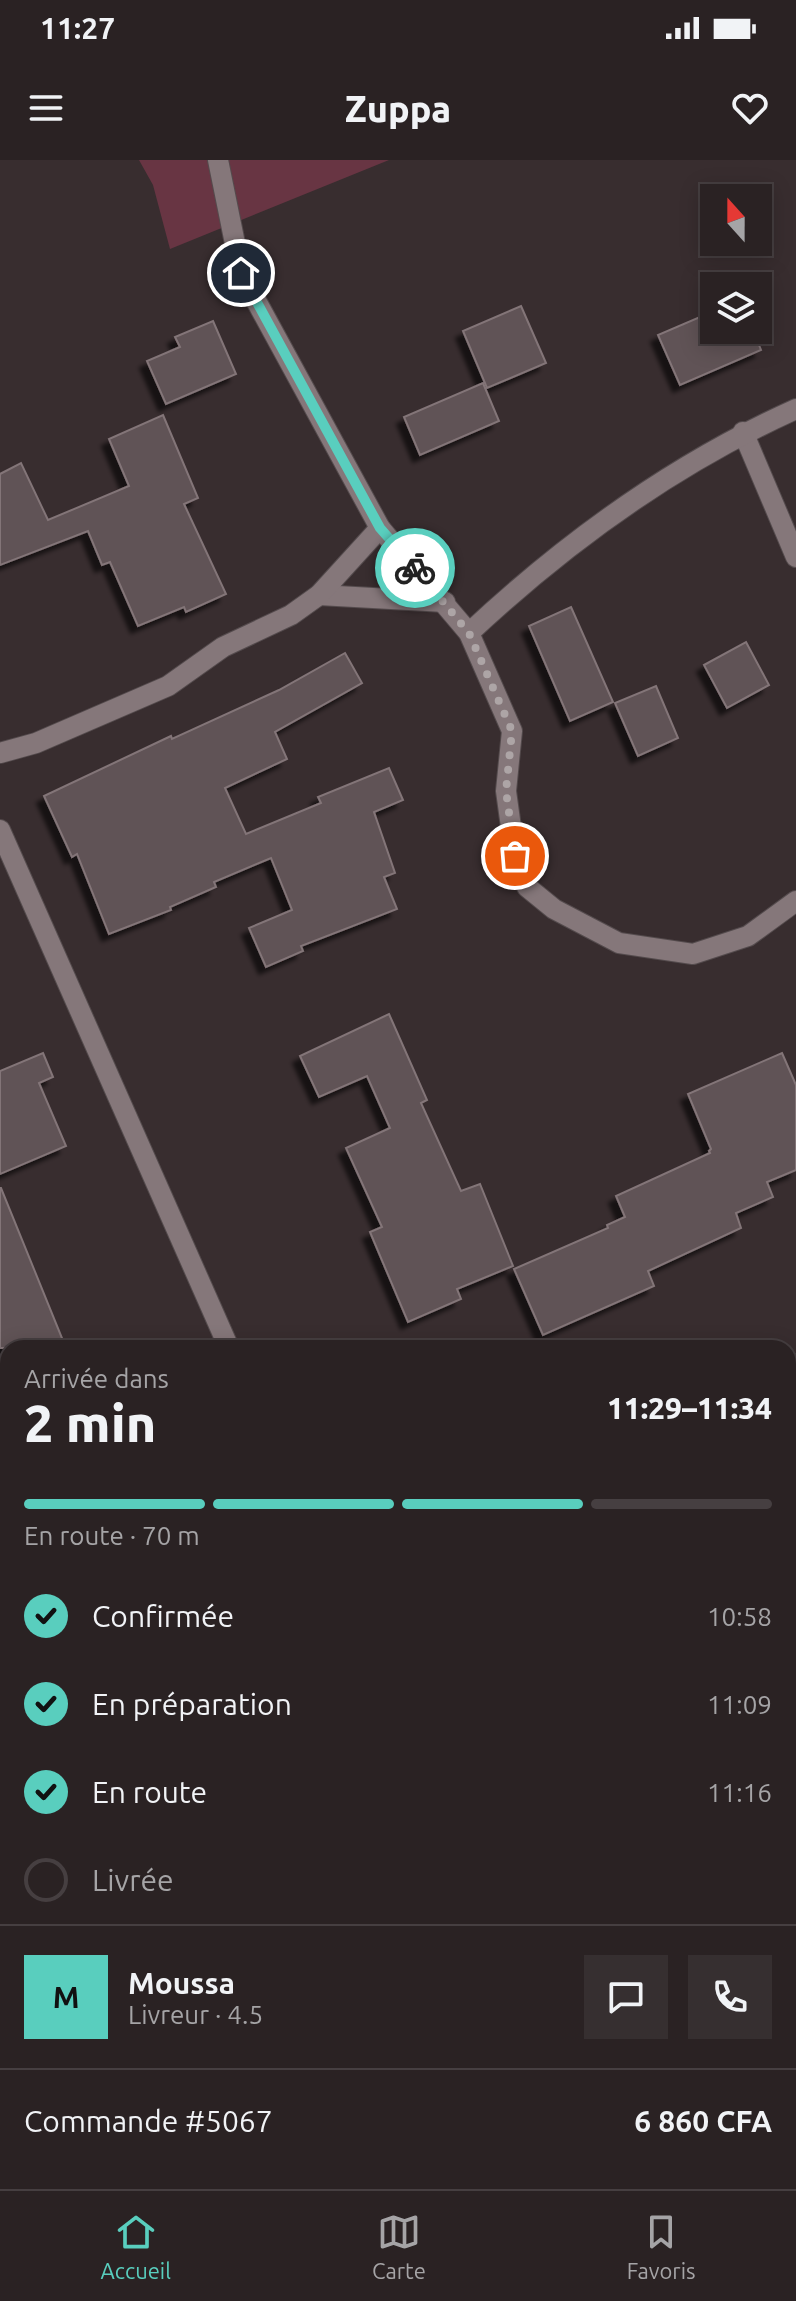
<!DOCTYPE html>
<html lang="fr">
<head>
<meta charset="utf-8">
<style>
	body { margin:0; font-family:Ubuntu,sans-serif; background:#362f30; color:#f1f3f6; height:100vh; display:flex; flex-direction:column; font-size:30px; white-space:nowrap }
	* { box-sizing:border-box; margin:0 }
	p { font-size:26px; color:#a5a4a6 }
	.icon { flex:none; width:44px; height:44px; fill:none; stroke:currentColor; stroke-width:2; stroke-linecap:round; stroke-linejoin:round }
	.map { position:relative; flex:1; overflow:hidden }
	.sheet { position:absolute; left:0px; top:1180px; width:796px; height:850px; display:flex; flex-direction:column; background:#2a2223; border-radius:24px 24px 0 0; box-shadow:0 4px 20px #0003,0 0 0 2px #463f41 }
	.sheet>* { flex:none }
	.needle { width:52px; rotate:339deg }
	.fabs { position:absolute; left:700px; top:24px; display:grid; gap:16px }
	.fabs a { display:grid; place-items:center; width:72px; height:72px; border-radius:0px; background:#2a2223; box-shadow:0 4px 20px #0003,0 0 0 2px #463f41; font-size:40px }
	.pin { position:absolute; display:grid; place-items:center; width:68px; height:68px; color:#fff; margin:-34px; border:4px solid #fff; border-radius:50%; box-shadow:0 2px 8px #0007 }
	.courier { position:absolute; display:grid; place-items:center; width:80px; height:80px; margin:-40px; border:6px solid #59cebe; border-radius:50%; background:#fff; color:#222; box-shadow:0 2px 10px #0007 }
	.head em { font-style:normal; font-weight:800 }
	.head div { display:flex; flex-direction:column-reverse }
	.head { display:flex; align-items:center; justify-content:space-between; height:136px; padding:0 24px }
	h1 { font-size:52px; font-weight:800; line-height:60px }
	.bar { display:grid; grid-template-columns:repeat(4,1fr); gap:12px 8px; align-content:center; height:96px; padding:0 24px }
	.bar i { height:10px; border-radius:6px; background:#463f41 }
	.bar .current { background:#59cebe }
	.bar p { grid-column:span 4 }
	.line { display:flex; align-items:center; gap:20px; padding:0 24px; border-top:2px solid #463f41 }
	.line div { flex:1 }
	.round { display:grid; place-items:center; flex:none; width:84px; height:84px; border-radius:0px; background:#362f30 }
	ol { padding:0 24px; list-style:none }
	li { display:flex; align-items:center; gap:24px; height:88px }
	li p { margin-inline-start:auto }
	li .icon { padding:8px; border-radius:50%; background:#59cebe; color:#111; stroke-width:4 }
	li:last-child { color:#a5a4a6 }
	li i { width:44px; height:44px; border:4px solid #463f41; border-radius:50% }
	.status { display:flex; justify-content:space-between; align-items:center; height:56px; padding:0 40px; background:#2a2223; direction:ltr }
	.status svg { height:22px; fill:currentColor }
	header { display:flex; justify-content:space-between; align-items:center; height:104px; padding:0 24px; background:#2a2223; font-size:36px; font-weight:800 }
	.menu { display:flex; justify-content:space-around; align-items:center; height:112px; border-top:2px solid #463f41; background:#2a2223; font-size:22px; color:#a5a4a6 }
	.menu a { display:grid; justify-items:center; gap:4px }
	.menu .current { color:#59cebe }
	.map>svg:first-child { display:block }
	.green { fill:#683543 }
	.building { fill:#605356; stroke:#837578; stroke-width:2; filter:url(#shadow) }
	.lines { fill:none; stroke-linecap:round; stroke-linejoin:round }
	.minor-casing { stroke:#544b4d; stroke-width:22 }
	.path { stroke:#766c6e; stroke-width:5; stroke-dasharray:4 6; stroke-linecap:butt }
	.minor { stroke:#85777a; stroke-width:20 }
	.done { stroke:#ada5a6; stroke-width:8; stroke-dasharray:0 14.4 }
	.route { stroke:#59cebe; stroke-width:10 }
</style>
</head>
<body>
<div class="status"><b>11:27</b><svg viewBox="0 0 49 12"><path d="M0 12V9h3v3zM5 12V6h3v6zM10 12V3h3v9zM15 12V0h3v12zM26 1h20v11H26zM47 4h2v5h-2z"/></svg></div>
<header><svg class="icon" aria-label="menu" viewBox="0 0 24 24"><path d="M4 6h16M4 12h16M4 18h16"/></svg>Zuppa<svg class="icon" aria-label="heart" viewBox="0 0 24 24"><path d="M12 20l-8-8c-3-5 5-10 8-4 3-6 11-1 8 4z"/></svg></header>
<div class="map">
<svg width="796" height="2029" viewBox="0 0 796 2029">
	<defs>
		<filter id="shadow"><feDropShadow dx="-7" dy="7" stdDeviation="2" flood-color="#0009"/></filter>
	</defs>
	<rect width="100%" height="100%" fill="#382d2f"/>
	<path class="green" d="M139,0h250l-219,89 -17,-64z"/>
	<g class="building">
		<path d="M521,146l25,57 -59,25 -24,-57z"/>
		<path d="M714,151v19h39l8,20 -81,35 -22,-50z"/>
		<path d="M213,161l23,53 -70,30 -19,-43 33,-14 -5,-10z"/>
		<path d="M483,223l16,38 -79,34 -16,-38z"/>
		<path d="M163,255l35,83 -14,6 42,90 -40,18 -2,-5 -46,19 -28,-64 -8,3 -14,-34 -88,34v-91l21,-11 27,57 81,-34 -20,-47z"/>
		<path d="M571,447l42,95 -43,19 -41,-95z"/>
		<path d="M746,482l23,43 -42,23 -23,-43z"/>
		<path d="M345,493l17,30 -87,49 12,27 -62,29 21,46 75,-31 -3,-6 71,-29 14,32 -29,12 21,61 -11,4 13,32 -96,37 2,5 -37,16 -17,-39 43,-18 -21,-52 -57,24 2,5 -46,20 1,3 -62,24 -32,-80 -5,3 -28,-61 127,-60 1,3 107,-49z"/>
		<path d="M656,526l22,52 -40,18 -23,-53z"/>
		<path d="M389,854l38,86 -6,3 40,88 19,-7 33,82 -56,23 4,10 -53,23 -38,-90 12,-5 -36,-79 44,-20 -23,-52 -48,21 -19,-41z"/>
		<path d="M43,893l10,24 -14,6 27,63 -66,28v-103z"/>
		<path d="M782,893l14,32v85l-29,12 6,15 -37,16 5,15 -93,43 6,15 -111,49 -29,-66 94,-41 -1,-3 18,-8 -9,-21 94,-43 -1,-2 2,-2 -23,-55z"/>
		<path d="M0,1028h1l65,160h-66z"/>
	</g>
	<g class="lines">
		<defs>
			<g id="minor">
				<path d="M218,0l23,113 139,255 89,105 43,98 -6,60 9,65 12,31 27,22 65,34 74,11 55,-18 48,-35"/>
				<path d="M743,272l53,125"/>
				<path d="M319,435l126,7"/>
				<path d="M469,473c96,-90 207,-170 327,-224"/>
				<path d="M0,593l36,-10 132,-57 55,-39 68,-32 28,-20 61,-67"/>
				<path d="M0,670l229,518"/>
				<path d="M788,1207l8,-3"/>
				<path d="M0,1665l8,17"/>
				<path d="M788,1709l8,-4"/>
				<path d="M0,2019l8,-2"/>
				<path d="M80,2022l9,7"/>
				<path d="M568,2022l4,7"/>
			</g>
		</defs>
		<use href="#minor" class="minor-casing"/>
		<path class="path" d="M458,2029l4,-7"/>
		<use href="#minor" class="minor"/>
	</g>
	<g class="lines">
		<path class="done" d="M415,408l54,65 43,98 -6,60 9,65"/>
		<path class="route" d="M241,113l139,255 35,40"/>
	</g>
</svg>
<div class="fabs">
<a><svg class="needle" viewBox="-14 -14 28 28"><path d="M0-13l5 13h-10z" fill="#e53935"/><path d="M0 13l5-13h-10z" fill="#a5a4a6"/></svg></a>
<a><svg class="icon" aria-label="layers" viewBox="0 0 24 24"><path d="M12 4l9 5-9 5-9-5zM3 14l9 5 9-5"/></svg></a>
</div>
<div class="pin" style="left:515px;top:696px;background:#ea580c"><svg class="icon" aria-label="bag" viewBox="0 0 24 24"><path d="M5 8h14l-1 12H6zM9 8a3 3 0 0 1 6 0"/></svg></div>
<div class="pin" style="left:241px;top:113px;background:#1f2937"><svg class="icon" aria-label="home" viewBox="0 0 24 24"><path d="M3 11l9-7 9 7M6 9v11h12V9"/></svg></div>
<div class="courier" style="left:415px;top:408px"><svg class="icon" aria-label="bike" viewBox="0 0 24 24"><circle cx="6" cy="16" r="4"/><circle cx="18" cy="16" r="4"/><path d="M6 16l4-8h5l3 8M10 8l3 8H6M13 5h3"/></svg></div>
<section class="sheet">
<div class="head"><div><h1>2 min</h1><p>Arrivée dans</p></div><em>11:29–11:34</em></div>
<div class="bar"><i class="current"></i><i class="current"></i><i class="current"></i><i></i><p>En route · 70 m</p></div>
<ol>
<li><svg class="icon" aria-label="check" viewBox="0 0 24 24"><path d="M5 12l5 5 9-10"/></svg>Confirmée<p>10:58</p></li>
<li><svg class="icon" aria-label="check" viewBox="0 0 24 24"><path d="M5 12l5 5 9-10"/></svg>En préparation<p>11:09</p></li>
<li><svg class="icon" aria-label="check" viewBox="0 0 24 24"><path d="M5 12l5 5 9-10"/></svg>En route<p>11:16</p></li>
<li><i></i>Livrée</li>
</ol>
<div class="line" style="height:144px"><b class="round" style="background:#59cebe;color:#111">M</b><div><b>Moussa</b><p>Livreur · 4.5</p></div><a class="round"><svg class="icon" aria-label="chat" viewBox="0 0 24 24"><path d="M4 5h16v11H9l-5 4z"/></svg></a><a class="round"><svg class="icon" aria-label="phone" viewBox="0 0 24 24"><path d="M5 4h4l2 5-3 2q2 4 5 5l2-3 5 2v4C11 20 4 13 5 4z"/></svg></a></div>
<div class="line" style="height:104px"><div>Commande #5067</div><b>6 860 CFA</b></div>
</section>
</div>
<nav class="menu">
<a class="current"><svg class="icon" aria-label="home" viewBox="0 0 24 24"><path d="M3 11l9-7 9 7M6 9v11h12V9"/></svg>Accueil</a>
<a><svg class="icon" aria-label="map" viewBox="0 0 24 24"><path d="M3 6l6-2 6 2 6-2v14l-6 2-6-2-6 2zM9 4v14M15 6v14"/></svg>Carte</a>
<a><svg class="icon" aria-label="saved" viewBox="0 0 24 24"><path d="M7 4h10v16l-5-4-5 4z"/></svg>Favoris</a>
</nav>
</body>
</html>
